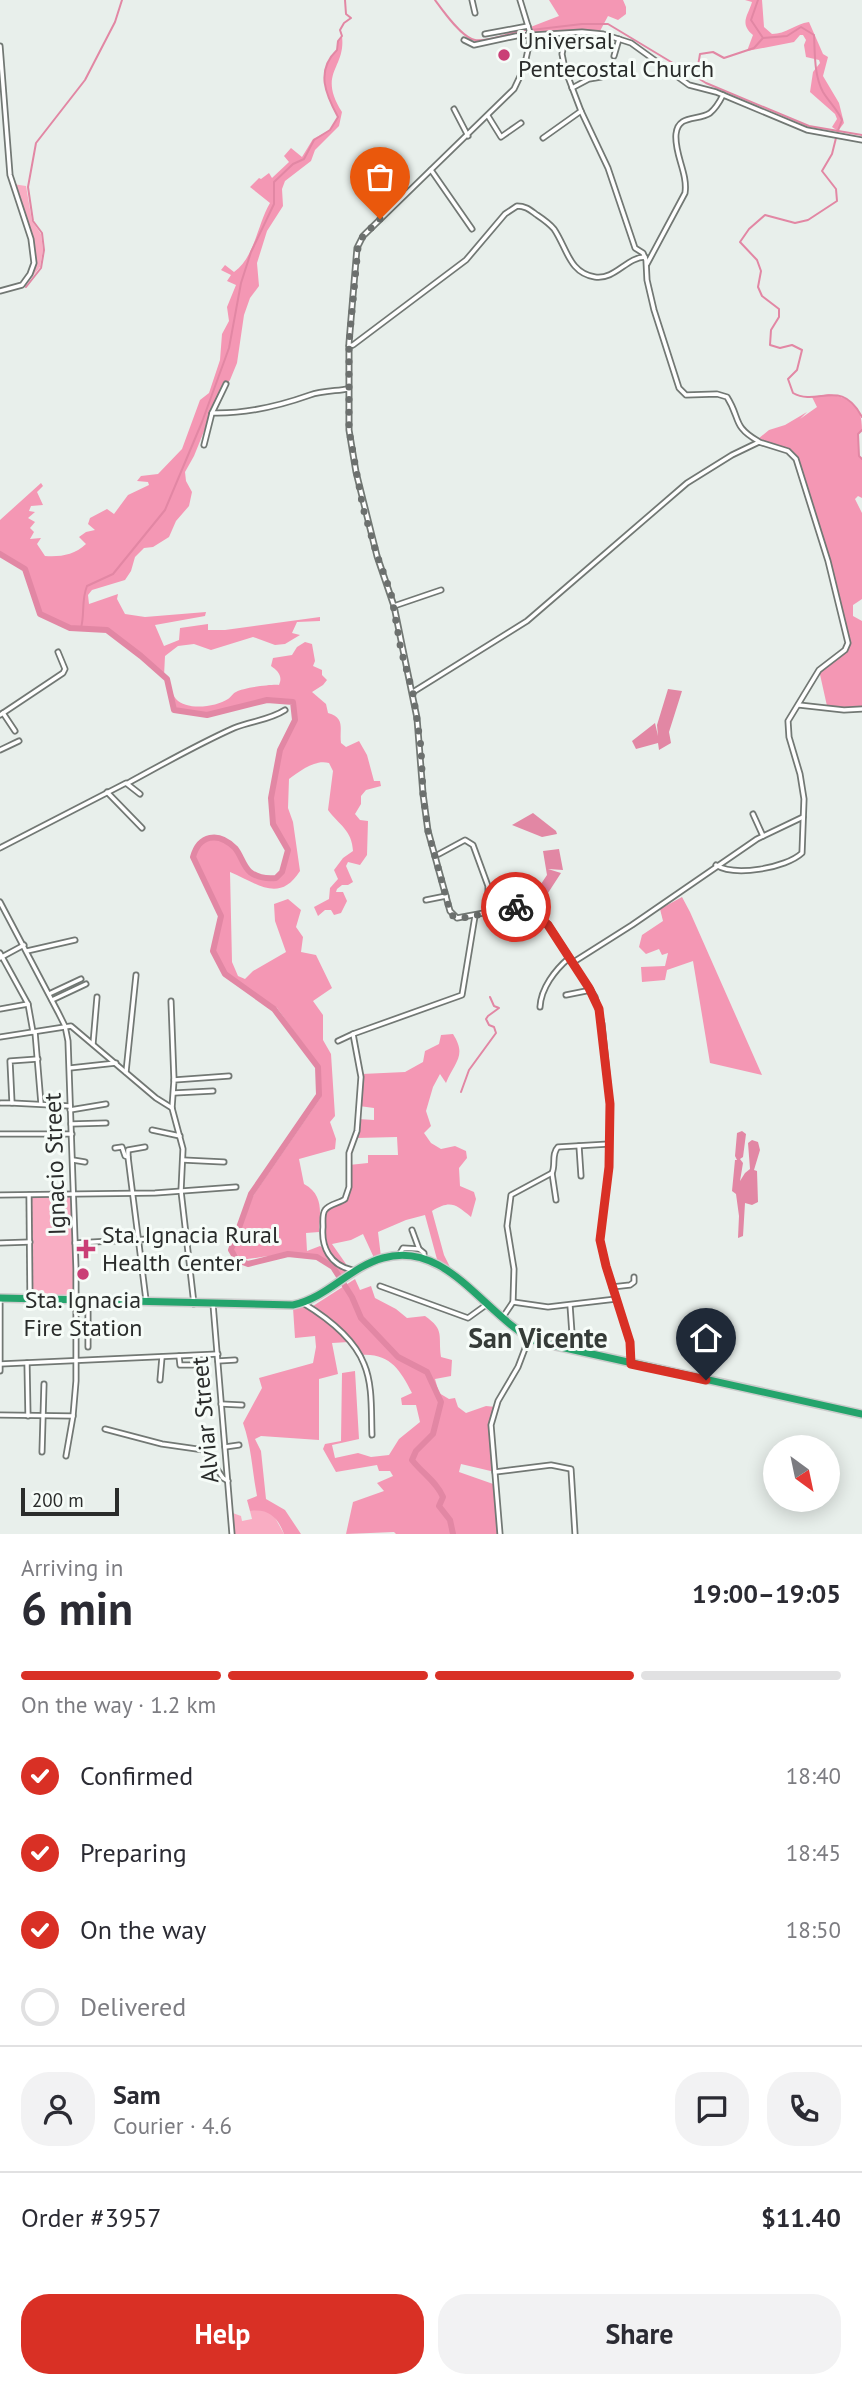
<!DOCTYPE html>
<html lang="en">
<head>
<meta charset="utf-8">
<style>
	body { margin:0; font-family:"PT Sans",sans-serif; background:#f2f2f3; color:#2b2b33; height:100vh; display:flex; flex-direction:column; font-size:26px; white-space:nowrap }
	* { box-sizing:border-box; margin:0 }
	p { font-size:23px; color:#7c7c81 }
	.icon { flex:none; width:38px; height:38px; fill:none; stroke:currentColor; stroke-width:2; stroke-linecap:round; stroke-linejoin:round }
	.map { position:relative; height:1534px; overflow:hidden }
	.details { display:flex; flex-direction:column; background:#fff; flex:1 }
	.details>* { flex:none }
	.needle { width:46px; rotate:147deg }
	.fabs { position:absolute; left:763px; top:1435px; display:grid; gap:14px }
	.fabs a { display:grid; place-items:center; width:77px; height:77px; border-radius:50%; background:#fff; box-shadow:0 4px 18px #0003; font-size:35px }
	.scale { position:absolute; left:21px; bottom:18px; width:98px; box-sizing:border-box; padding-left:7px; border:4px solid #2a2c2b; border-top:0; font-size:19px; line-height:24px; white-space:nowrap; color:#2a2c2b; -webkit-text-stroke:5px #f6fcf8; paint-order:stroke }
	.pin { position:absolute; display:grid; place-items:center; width:60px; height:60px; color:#fff; margin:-72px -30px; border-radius:50% 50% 50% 0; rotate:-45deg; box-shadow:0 0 7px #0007 }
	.pin .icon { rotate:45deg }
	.courier { position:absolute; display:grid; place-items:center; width:70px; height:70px; margin:-35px; border:5px solid #d93025; border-radius:50%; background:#fff; color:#222; box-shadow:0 2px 9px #0007 }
	.overview em { font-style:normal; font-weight:800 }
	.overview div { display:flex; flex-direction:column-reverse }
	.overview { display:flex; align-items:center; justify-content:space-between; height:119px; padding:0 21px }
	h1 { font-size:46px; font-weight:800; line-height:52px }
	.bar { display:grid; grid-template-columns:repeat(4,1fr); gap:10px 7px; align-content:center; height:84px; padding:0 21px }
	.bar i { height:9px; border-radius:5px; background:#e1e1e2 }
	.bar .selected { background:#d93025 }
	.bar p { grid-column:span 4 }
	.line { display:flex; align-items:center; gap:18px; padding:0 21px; border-top:2px solid #e1e1e2 }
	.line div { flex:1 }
	.round { display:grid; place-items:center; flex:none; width:74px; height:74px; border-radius:28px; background:#f2f2f3 }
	ol { padding:0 21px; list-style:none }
	li { display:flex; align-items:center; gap:21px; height:77px }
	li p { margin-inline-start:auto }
	li .icon { padding:7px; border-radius:50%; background:#d93025; color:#fff; stroke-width:4 }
	li:last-child { color:#7c7c81 }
	li i { width:38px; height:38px; border:4px solid #e1e1e2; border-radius:50% }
	.cta { display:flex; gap:14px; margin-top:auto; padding:14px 21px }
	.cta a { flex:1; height:80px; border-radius:28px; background:#d93025; color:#fff; font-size:28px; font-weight:800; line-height:80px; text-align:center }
	.cta a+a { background:#f2f2f3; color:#2b2b33 }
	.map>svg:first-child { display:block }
	.green { fill:#f9adc3 }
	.forest { fill:#f497b4 }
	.water { fill:#e287a4 }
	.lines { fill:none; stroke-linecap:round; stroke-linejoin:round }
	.stream { stroke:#e287a4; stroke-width:2 }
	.river { stroke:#e287a4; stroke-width:6 }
	.minor-casing { stroke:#727874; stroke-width:7 }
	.highway-casing { stroke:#ccc; stroke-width:10 }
	.minor { stroke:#fff; stroke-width:3.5 }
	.highway { stroke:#24a46c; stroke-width:7 }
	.done { stroke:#6c706e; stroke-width:7; stroke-dasharray:0 12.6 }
	.route { stroke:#d93025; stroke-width:9 }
	.poi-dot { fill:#ca3f76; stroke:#f6fcf8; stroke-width:2.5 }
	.labels { text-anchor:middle; stroke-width:6; stroke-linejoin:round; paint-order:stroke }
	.poi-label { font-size:24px; fill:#2a2c2b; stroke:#f6fcf8; text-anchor:start }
	.street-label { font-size:24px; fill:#2a2c2b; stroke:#f6fcf8 }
	.quarter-label { font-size:28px; font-weight:bold; fill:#363c38; stroke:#f6fcf8 }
</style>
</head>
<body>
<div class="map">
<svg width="862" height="1534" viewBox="0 0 862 1534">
	<rect width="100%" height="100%" fill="#e8efeb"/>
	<g class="green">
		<path d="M13,184l13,2 6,35 9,13 2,16 -3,17 -8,10c7,-36 -6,-61 -19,-93z"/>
		<path d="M74,1195l1,105 -44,-1 -1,-103z"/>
		<path d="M261,1509l12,5 11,20h-52l-2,-22 11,4 1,5 10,-2 -2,-8z"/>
	</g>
	<g class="forest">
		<path d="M549,0h74l3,7v7l-8,6 -10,-4 -8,15 -69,5 -3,-8 31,-12z"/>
		<path d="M745,0h17l2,27 8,7c14,0 23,-10 37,-12l14,32 5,3 -5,19 16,27 5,20 -6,8 -6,-4 5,-8 -2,-5 -25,-22 3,-20 7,-9 -1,-3 -13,-3 -2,-12 2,-5 -3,-5h-3l-6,7 -47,9 6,-16c-14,-12 -5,-19 -1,-33z"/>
		<path d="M342,36c4,33 -25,36 0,76l-3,14 -24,24 -4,11 -26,20 -3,8 1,17 -16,25 -10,32 2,23 -9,12 -6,17 -7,48 -7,17 -11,14 -25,62 -9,16 1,9 6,11 -3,14 -13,15 -7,16 -16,10 -9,1 -9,9 -4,14 -6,9 -33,10 -4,5 1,9 29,-10 -1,5 8,15 20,3 61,-5 -1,4 -50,9 9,21 15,-6 1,-12 28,-4v6h17l95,-13v4l-23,1 -5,11 8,2 -15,9 -10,1 -22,-8 -42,13 -17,-6 -16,2 -13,10 -1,20 -57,-46 -37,-2 -30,-14 -15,-45 -25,-15v-34l41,-37 2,3 -6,6 6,13 -12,1 -2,5 6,1 -7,6 7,4 -5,6 4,4 -4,7 11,-1 -4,6 8,12c16,1 29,-1 41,-12l-7,-7 7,-5 9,-2 -7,-6 2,-6 17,-9 7,5 14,-19 21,-10 -1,-3 -11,-1 4,-5 17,-2 24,-25 18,-49 9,-7 11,-33 2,-26 7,-13 -2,-14 9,-22 -9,-4 4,-6 -10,-5 4,-5 9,7c21,-15 23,-47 36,-69l-20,-16 9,-9 2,1 8,-6 3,5 17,-16 -5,-6 7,-8 11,9 11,-18 17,-9 8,-13c-13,-21 -21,-48 -1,-67l1,-9z"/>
		<path d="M829,394c23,5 33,11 33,36l-4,4 1,22 3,3v39l-4,-2 -3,3 7,14v86l-9,6v11l9,5v88l-18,1 -17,-4 -8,-36 26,-20 3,-11 -18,-67 -37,-118 -34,-12 -1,-3 11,-9 16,-5 22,-13 -7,7 17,-12 -5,-10z"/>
		<path d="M305,642l7,2 3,17 -2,5 9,4v5l5,5 -4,5 -11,7 14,12 2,9c18,5 11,16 13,30l5,4 13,-6 8,14 7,26h6l1,5 -15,4 -5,6v8l-6,10 5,6 8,1 -1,34 -7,10 -12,-3 -2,4 7,16 -5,3h-6l-5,4 -1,3h7l4,9 -6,12 -7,2 -3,-5h-6l-7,6 -4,-9 15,-8 1,-11 8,-9 -4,-9 9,-12 10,-7c-1,-21 -14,-26 -25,-41l5,-39 -4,-8c-14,-4 -29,8 -40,16l-1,29 5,14 7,49c-21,33 -43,12 -70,1l2,90 6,14 7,3 8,-8 33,-19 -11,-31 -1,-17 14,-5 13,11 -5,17 7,10 -2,15 15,3 16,33 -19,13 10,14v25l8,14 4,62 -5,6 6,17 -1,10 -36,10 5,25c20,11 16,28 15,48l-13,1 1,18 13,-5 5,3c-5,-11 -4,-28 1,-40 26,-11 22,-18 23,-44l19,-2v-8h30l-1,-18 -41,1 2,-19 16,1v-12l-15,-2 3,-32 43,-2 18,-10 2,-11 14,-7 2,-9 12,-1c14,22 2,27 -7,49l-6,-9 -7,13 -7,24 5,15 -7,7 7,10 10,6 14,-3 11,5 1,7 -8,10 1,18 14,6 2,7 -5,18c-16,-13 -20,-17 -39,-6l12,44 7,14 -13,-6 -13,-48 -19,5 -28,12 3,25 -6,3 -12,-26 -12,6 -19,4 14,20 -2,4 5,4 -8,5c-25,-32 -64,-22 -99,-17l-8,-9 1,-12 18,-43 68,-99v-29l-44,-60 -52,-34 -12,-23 8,-35 -28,-59c6,-22 25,-26 42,-9 6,7 8,18 15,24 7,6 16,7 26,6l6,-6 6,-22 -15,-26 -2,-26 9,-48 15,-30 -2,-18 -26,-2 -60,15 -33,-5 -7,-31c2,5 5,15 9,20 11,12 40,8 52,0 3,-2 5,-6 8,-7 6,-4 36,-8 43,-7 4,-9 -1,-14 -8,-19l2,-8 19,-3 5,-8z"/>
		<path d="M682,897l8,15 72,163 -52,-12 -17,-102 -26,9 -2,10 -23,2 -1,-15 24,-1 3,-13 -6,2 -3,-6 -13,5 -7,-7 3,-12 21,-14 -3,-12z"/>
		<path d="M355,1279l5,11 11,-4 4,12 21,11 11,9 18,-2c20,14 13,19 16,41l11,3 -1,16 -16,3 4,14 10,6 6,-1 3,9 8,6 20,-7 10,1 -5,18 4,47 -34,-8 -2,8 37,13 4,49h-104l-2,-2 -48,2 7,-32 31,-11 -7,-8 16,-7 -3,-5h-11l-2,-6 -41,7 -13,-23 2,-5 16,-3 1,-68 13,-2 4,68 -27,6 3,13 23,-5 13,4 18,-2 10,-16 21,-17 -4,-17h-14l-1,-7 11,-5c-12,-24 -23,-41 -53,-38l-10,-13 -17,1 6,31 -19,5v61l-58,-4 -6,3 6,12 5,48 19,11 16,24h-17c-6,-16 -15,-26 -34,-23l-3,-11 10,-4c-5,-26 -5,-47 -14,-73l19,-35 -3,-10 54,-15 3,-16 -1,-11 -20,2 -2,-30 14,-3 9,5 -3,-4z"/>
	</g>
	<g class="water">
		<path d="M668,689l14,2 -13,41 2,11 -12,7 -1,-7 -22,6 -4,-8 23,-18 3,13 -1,-11z"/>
		<path d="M533,813l23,18 1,3 -15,3 -30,-12z"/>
		<path d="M559,849l4,21 -15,-1 13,4 -13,20 -7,-3 5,5 -8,11 -13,-11 11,-9 3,1 8,-12 -4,-24z"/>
		<path d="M742,1131l4,3 -3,23 -3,2 3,4 -3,18 5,-8 5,-4 -2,-26 4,-3 6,2 2,8 -6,20 3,1 1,31 -6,3 -7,-2 -2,33 -5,2 1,-22 -3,-22 -4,-3 3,-31h2l-2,-4 2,-23z"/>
	</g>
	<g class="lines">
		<g class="stream">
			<path d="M435,0c8,11 27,38 40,40 15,2 35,-8 51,-10"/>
			<path d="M758,0l-7,20 12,18 24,-2 14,-9 13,8c1,18 0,41 9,57 6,10 14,17 19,28l-5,13"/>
			<path d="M531,30l51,-6h26l98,59 103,43 53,9"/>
			<path d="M690,74v-4l8,-4 2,-12 13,-2 11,6 30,-10 9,-10"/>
			<path d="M836,138l-4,16 -10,17 14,18 1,12 -29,19 -13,3 -30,-8 -16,14 -9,13 17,18 4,11 -3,16 4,9 17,13v8l-8,13 -1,15 10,3 12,-3 10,5 -5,20 -9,9 5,14c25,14 48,-16 69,24"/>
			<path d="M26,287l15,-19 3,-18 -2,-17 -9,-12 -5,-34 8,-44 49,-63 30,-58 7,-22"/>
			<path d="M862,430l-4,4 1,22 3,3"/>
			<path d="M81,628c4,-15 0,-27 6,-42l26,-12 52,-64 37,-88 27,-74 12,-65 10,-31 23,-48v-22l19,-18 11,-5 10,-19 16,-10 8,-13c-12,-22 -23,-46 -1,-67l1,-9 4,-5 -2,-6 4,-7 7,-5 -5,-4 -1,-14"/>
			<path d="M461,1092l8,-22 27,-37 -2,-6 -5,-2 -3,-6 2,-3 11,-8 -5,-2 -4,-9"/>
		</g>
		<path class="river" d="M0,554l25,15 15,45 30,14 37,2 34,26 26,23 7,31 33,5 60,-15 26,2 2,18 -15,30 -9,48 2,26 15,26 -6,22 -6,6c-10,1 -18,0 -26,-6 -7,-6 -9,-17 -15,-24 -17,-17 -36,-13 -42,9l28,59 -8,35 12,23 49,35 44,58 1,28 -68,99 -20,56 6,10 11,4 40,-10 29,3 16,10 19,30 9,21 37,39 29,15 14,30 -8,32 -17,17 -4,9c11,14 24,21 31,37l-4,9 11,14 3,14"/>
		<defs>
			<g id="minor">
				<path d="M472,0l3,13"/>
				<path d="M520,0l11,36 -7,32 -10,21 -151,147 -6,12 -8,95v87l7,42 21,84 17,50 23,112 6,76 5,37 22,80 7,7 58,-11 15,3 18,14 47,73 7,27 8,80 -1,63 -9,73 6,26 24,76 1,20"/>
				<path d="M485,34l43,-8"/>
				<path d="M566,34l-4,20 3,15 16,42 27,57 27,80 8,5 3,7 1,20 7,30 25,78 7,7 31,-1 10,3c14,22 5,29 31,44"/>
				<path d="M464,40l10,5 42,-9 66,-4 21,2 28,9 58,42 27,7 91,38 55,10"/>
				<path d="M0,46l10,129 21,64 3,24 -4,11 -8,11 -22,6"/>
				<path d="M614,56l5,-17"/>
				<path d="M572,88l17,-9 12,-2"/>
				<path d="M454,109l14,27"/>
				<path d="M488,116l13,21 20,-14"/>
				<path d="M543,138l38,-27"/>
				<path d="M431,170l41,59"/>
				<path d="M647,264l38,-71c3,-20 -11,-39 -9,-59 2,-20 22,-13 34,-21 6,-5 10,-12 13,-18"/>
				<path d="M349,346l4,-1 113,-85 39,-46 12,-8c9,0 13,4 20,9 6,4 12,8 17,14 13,19 15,44 41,48 20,3 32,-20 50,-20"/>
				<path d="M212,413l14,-29"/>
				<path d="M204,445l8,-32c33,1 67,-7 98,-18 11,-4 26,-4 38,-6"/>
				<path d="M394,606l47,-16"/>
				<path d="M413,692l114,-71 160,-138 45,-28 27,-13 29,9 8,8 32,102 20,82 -3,7 -26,20 -31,51 1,16 11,37 4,25 -2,54c-16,15 -67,24 -86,12"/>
				<path d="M799,705l45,5 18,-1"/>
				<path d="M3,713l12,18"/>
				<path d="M0,715l63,-42 2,-4 -7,-17"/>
				<path d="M0,750l19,-9"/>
				<path d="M128,783c35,-19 70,-39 106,-55 17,-7 36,-8 51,-18"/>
				<path d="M107,792l35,36"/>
				<path d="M753,814l10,22"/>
				<path d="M0,848l126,-65 14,11"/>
				<path d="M439,854l26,-14 8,5 15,41v26"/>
				<path d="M426,900l20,-4"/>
				<path d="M0,902l58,110 7,14 3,15 8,228v112l-3,35"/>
				<path d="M27,951l48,-11"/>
				<path d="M0,953l28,51 5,28"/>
				<path d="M0,958l24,-13"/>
				<path d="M572,963l60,-38 125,-86 46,-22"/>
				<path d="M49,994l32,-15"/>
				<path d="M566,995l25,-5"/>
				<path d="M52,1000l34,-16"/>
				<path d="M171,1001l3,79"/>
				<path d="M540,1007c1,-19 15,-37 29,-49"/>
				<path d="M0,1009l28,-5"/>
				<path d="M35,1032l6,72"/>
				<path d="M0,1037l71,-11 85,72 16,10 11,41 -2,42 13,113"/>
				<path d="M338,1041l15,-7"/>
				<path d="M93,1044l4,-47"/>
				<path d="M70,1068l46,-5"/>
				<path d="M126,1072l10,-97"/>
				<path d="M174,1093l39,-2"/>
				<path d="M1,1103h11l-2,-42 28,-2"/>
				<path d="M12,1103l58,3"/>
				<path d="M172,1108l2,-28 55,-4"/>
				<path d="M70,1110l36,-6"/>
				<path d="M71,1124l35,-1"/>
				<path d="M152,1130l28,6"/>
				<path d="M0,1134h72"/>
				<path d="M579,1146l2,30"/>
				<path d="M115,1148l7,-1 3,9 3,1 18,143"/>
				<path d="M128,1157v-7l17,-3"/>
				<path d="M73,1160l12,2"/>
				<path d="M183,1160l41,2"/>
				<path d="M552,1173l4,27"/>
				<path d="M0,1195l155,-2 81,-6"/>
				<path d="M29,1195l1,103"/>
				<path d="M412,1230l7,19"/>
				<path d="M0,1243l30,-1"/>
				<path d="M75,1243l110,-6"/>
				<path d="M399,1255l4,-7 16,1 5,4v5"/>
				<path d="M142,1262l14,-2"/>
				<path d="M352,1270c-22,-5 -31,-23 -29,-43 0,-5 -1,-13 2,-17 4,-6 15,-7 20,-11l4,-12v-34l8,-22 4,-54 -8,-43 109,-39 13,-79"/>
				<path d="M380,1286l88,32 18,-13"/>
				<path d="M612,1287l18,-2 4,-3v-5"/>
				<path d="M0,1301v70"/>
				<path d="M88,1301v46"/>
				<path d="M513,1302l35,5 68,-8"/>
				<path d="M303,1303c23,14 51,35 61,61 9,21 7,48 8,71"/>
				<path d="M213,1304l19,230"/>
				<path d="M570,1305l3,43"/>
				<path d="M503,1317l10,-15 1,-33 -7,-43 4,-31 41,-22c4,-8 -1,-19 6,-26l51,-3"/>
				<path d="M179,1356l1,9h13"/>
				<path d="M218,1361l17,-1"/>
				<path d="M27,1363l1,53"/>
				<path d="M0,1364l218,-10"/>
				<path d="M160,1380l2,-23"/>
				<path d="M221,1404l21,1"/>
				<path d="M0,1415l73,1 -7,40"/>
				<path d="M105,1429l57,15 42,6 19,28 5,3"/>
				<path d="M225,1447l14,-2"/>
				<path d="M42,1452l2,-68"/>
				<path d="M495,1472l56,-7 20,4 4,65"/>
				<path d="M500,1534l-9,-109 7,-24 20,-34 11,-29"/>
			</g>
			<path id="highway" d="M0,1298l293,7c34,-7 57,-38 90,-47 65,-19 103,61 155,84l324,72"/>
		</defs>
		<use href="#minor" class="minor-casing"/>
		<use href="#highway" class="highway-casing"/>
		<use href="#minor" class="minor"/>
		<use href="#highway" class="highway"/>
	</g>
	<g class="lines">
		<path class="done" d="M380,219l-17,17 -5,12 -9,95v87l14,78 14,47 14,38 10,57 12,43 8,54 2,47 5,37 22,80 3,5 10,2 53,-11"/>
		<path class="route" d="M516,907l14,3 18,15 41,63 10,21 11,95 -1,63 -9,73 6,26 24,76 1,22 75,16"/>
	</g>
	<g class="poi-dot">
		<circle cx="504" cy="55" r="7"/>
		<path d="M82.5 1238.5h7v7h7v7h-7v7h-7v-7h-7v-7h7z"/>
		<circle cx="83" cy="1274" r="7"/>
	</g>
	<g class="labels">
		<g class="poi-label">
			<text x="518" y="49">Universal<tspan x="518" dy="28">Pentecostal Church</tspan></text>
			<text x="102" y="1243">Sta. Ignacia Rural<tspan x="102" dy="28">Health Center</tspan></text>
			<text x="83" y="1308" text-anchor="middle">Sta. Ignacia<tspan x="83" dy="28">Fire Station</tspan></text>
		</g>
		<g class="street-label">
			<text transform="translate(55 1164) rotate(-92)" y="8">Ignacio Street</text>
			<text transform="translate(205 1420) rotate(-95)" y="8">Alviar Street</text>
		</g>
		<g class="quarter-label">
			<text x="538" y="1348">San Vicente</text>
		</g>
	</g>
</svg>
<div class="fabs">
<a><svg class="needle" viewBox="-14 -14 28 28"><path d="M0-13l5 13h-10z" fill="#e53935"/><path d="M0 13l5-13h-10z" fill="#7c7c81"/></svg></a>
</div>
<div class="scale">200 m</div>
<div class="pin" style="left:380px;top:219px;background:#ea580c"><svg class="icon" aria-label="bag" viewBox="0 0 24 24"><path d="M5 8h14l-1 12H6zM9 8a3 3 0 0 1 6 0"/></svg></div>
<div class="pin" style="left:706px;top:1380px;background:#1f2937"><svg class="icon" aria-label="home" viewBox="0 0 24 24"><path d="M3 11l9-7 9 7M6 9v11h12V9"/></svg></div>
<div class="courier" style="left:516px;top:907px"><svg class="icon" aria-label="bike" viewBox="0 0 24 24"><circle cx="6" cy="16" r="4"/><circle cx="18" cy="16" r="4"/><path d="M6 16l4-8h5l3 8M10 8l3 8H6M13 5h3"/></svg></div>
</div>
<section class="details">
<div class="overview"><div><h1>6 min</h1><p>Arriving in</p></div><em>19:00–19:05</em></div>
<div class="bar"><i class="selected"></i><i class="selected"></i><i class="selected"></i><i></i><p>On the way · 1.2 km</p></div>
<ol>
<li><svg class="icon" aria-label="check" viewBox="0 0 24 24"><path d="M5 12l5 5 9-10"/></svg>Confirmed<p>18:40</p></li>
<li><svg class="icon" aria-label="check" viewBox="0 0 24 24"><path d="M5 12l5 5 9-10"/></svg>Preparing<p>18:45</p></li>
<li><svg class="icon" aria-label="check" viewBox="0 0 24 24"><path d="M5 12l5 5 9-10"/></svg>On the way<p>18:50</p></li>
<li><i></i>Delivered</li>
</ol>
<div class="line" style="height:126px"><a class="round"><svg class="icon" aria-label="person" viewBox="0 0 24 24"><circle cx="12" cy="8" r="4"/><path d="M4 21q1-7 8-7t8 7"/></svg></a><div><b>Sam</b><p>Courier · 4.6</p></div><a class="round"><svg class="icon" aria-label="chat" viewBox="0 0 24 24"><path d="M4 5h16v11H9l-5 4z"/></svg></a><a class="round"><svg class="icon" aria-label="phone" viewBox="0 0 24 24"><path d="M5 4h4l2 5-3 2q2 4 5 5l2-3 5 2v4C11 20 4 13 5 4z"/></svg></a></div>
<div class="line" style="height:91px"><div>Order #3957</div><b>$11.40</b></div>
<div class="cta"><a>Help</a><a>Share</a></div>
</section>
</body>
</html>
